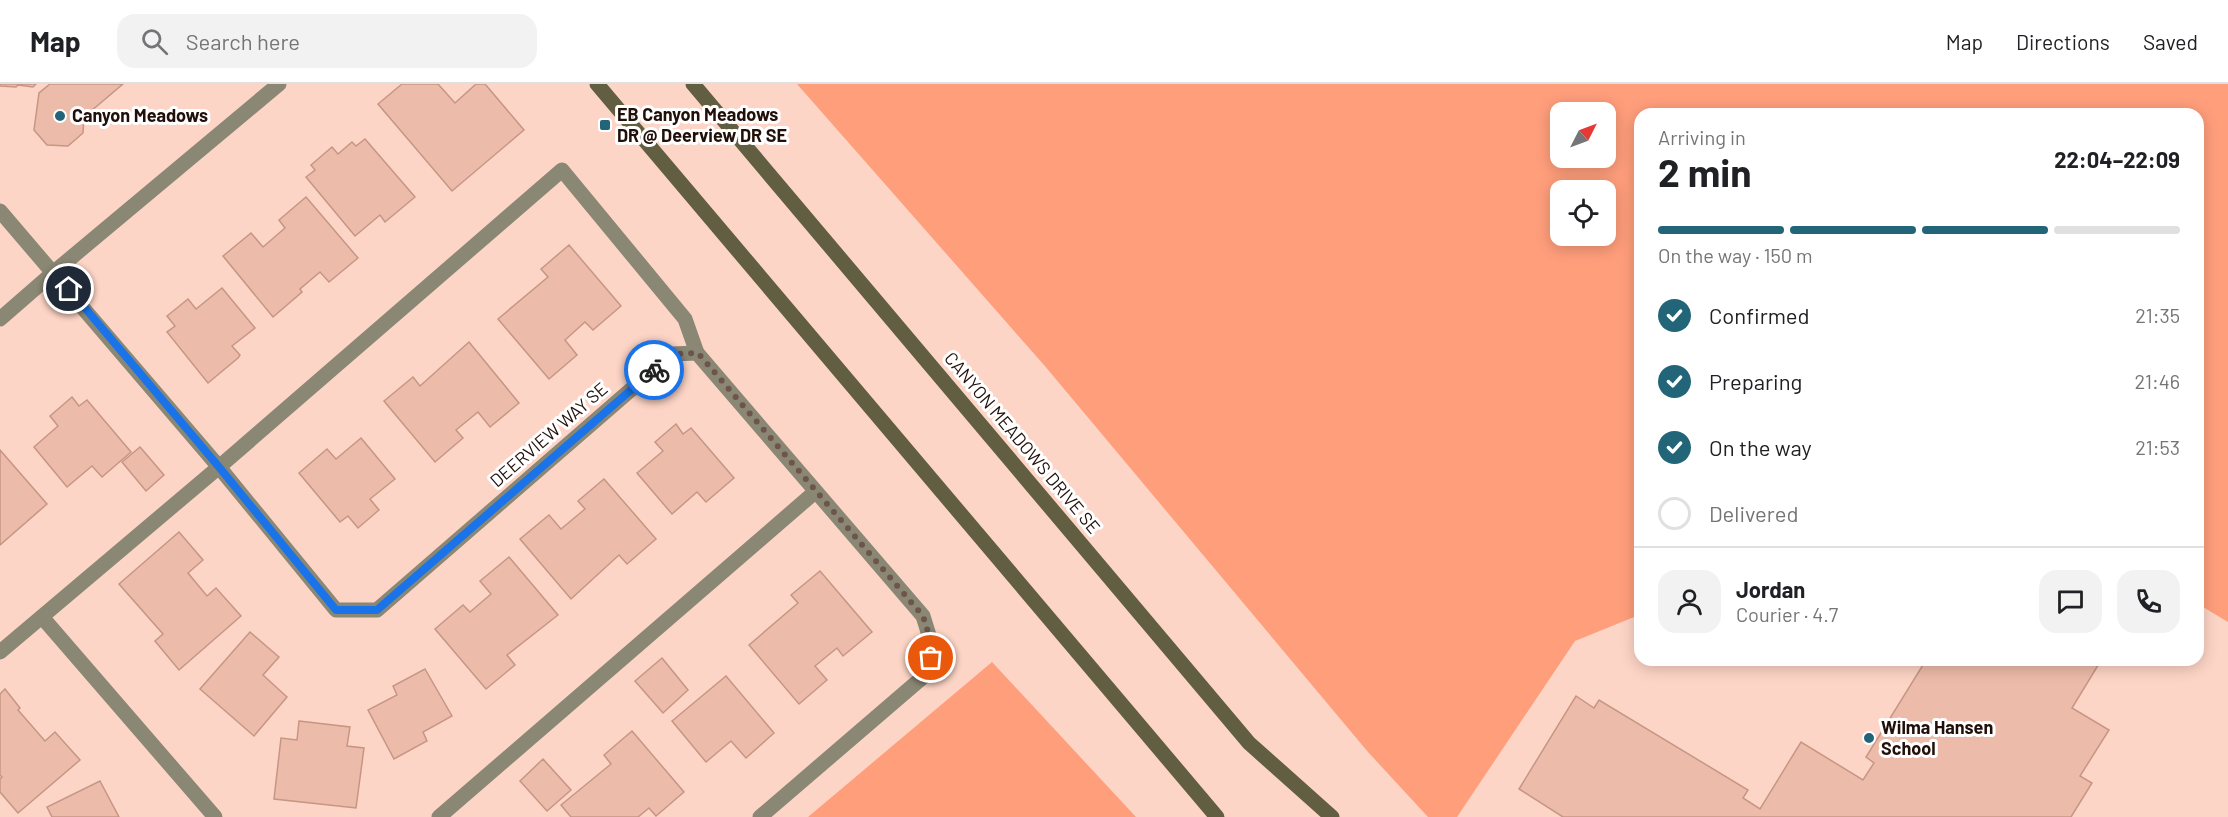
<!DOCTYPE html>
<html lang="en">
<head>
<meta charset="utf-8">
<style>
	body { margin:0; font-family:Barlow,sans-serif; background:#f2f2f2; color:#202124; height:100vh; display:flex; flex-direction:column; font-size:22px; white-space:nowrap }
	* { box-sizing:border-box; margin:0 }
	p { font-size:20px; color:#757577 }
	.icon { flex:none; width:33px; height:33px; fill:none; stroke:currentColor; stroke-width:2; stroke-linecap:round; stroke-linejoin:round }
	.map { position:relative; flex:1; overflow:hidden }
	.side { position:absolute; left:1634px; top:24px; width:570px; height:558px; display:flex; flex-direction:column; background:#fff; border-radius:18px; box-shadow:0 3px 15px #0003 }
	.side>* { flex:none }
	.needle { width:39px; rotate:48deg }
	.buttons { position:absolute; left:1550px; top:18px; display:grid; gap:12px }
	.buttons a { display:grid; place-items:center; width:66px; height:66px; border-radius:12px; background:#fff; box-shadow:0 3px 15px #0003; font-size:30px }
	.pin { position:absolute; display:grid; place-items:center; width:51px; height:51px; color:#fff; margin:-26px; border:3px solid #fff; border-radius:50%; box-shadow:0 2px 6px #0007 }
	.courier { position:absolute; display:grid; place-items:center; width:60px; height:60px; margin:-30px; border:4px solid #1a73e8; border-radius:50%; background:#fff; color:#222; box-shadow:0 2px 8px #0007 }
	.head em { font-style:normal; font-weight:700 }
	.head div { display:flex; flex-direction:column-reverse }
	.head { display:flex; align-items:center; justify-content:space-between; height:102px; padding:0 24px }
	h1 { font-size:39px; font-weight:700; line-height:45px }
	.bar { display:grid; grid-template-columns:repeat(4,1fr); gap:9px 6px; align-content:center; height:72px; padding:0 24px }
	.bar i { height:8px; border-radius:4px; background:#e0e0e0 }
	.bar .on { background:#236578 }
	.bar p { grid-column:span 4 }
	.line { display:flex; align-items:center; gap:15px; padding:0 24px; border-top:2px solid #e0e0e0 }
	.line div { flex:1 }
	.round { display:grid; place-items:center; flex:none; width:63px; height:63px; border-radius:18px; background:#f2f2f2 }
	ol { padding:0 24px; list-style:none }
	li { display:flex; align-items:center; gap:18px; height:66px }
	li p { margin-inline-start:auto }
	li .icon { padding:6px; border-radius:50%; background:#236578; color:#fff; stroke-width:4 }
	li:last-child { color:#757577 }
	li i { width:33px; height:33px; border:3px solid #e0e0e0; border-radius:50% }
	header { display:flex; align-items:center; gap:36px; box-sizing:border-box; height:84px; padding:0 30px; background:#fff; border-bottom:2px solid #e0e0e0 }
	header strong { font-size:28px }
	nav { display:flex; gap:33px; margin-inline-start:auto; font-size:21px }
	.search { width:420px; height:54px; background:#f2f2f2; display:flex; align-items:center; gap:15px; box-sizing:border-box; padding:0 21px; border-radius:18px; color:#757577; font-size:22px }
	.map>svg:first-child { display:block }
	.green { fill:#ff9e7b; fill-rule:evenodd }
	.building { fill:#edbba9; stroke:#c69685; stroke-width:1.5 }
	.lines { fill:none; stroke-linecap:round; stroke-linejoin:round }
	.lane { stroke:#8a8774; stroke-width:15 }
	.street { stroke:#8a8774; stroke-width:15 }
	.secondary { stroke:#625e42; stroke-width:15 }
	.done { stroke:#6e554c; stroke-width:6; stroke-dasharray:0 10.8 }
	.route { stroke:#1a73e8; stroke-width:8 }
	.poi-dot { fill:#236578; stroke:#fff; stroke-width:2 }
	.labels { text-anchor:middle; stroke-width:6; stroke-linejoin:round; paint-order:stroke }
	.poi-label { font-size:18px; font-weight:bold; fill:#21100a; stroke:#fff; text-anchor:start }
	.street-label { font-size:18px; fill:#21100a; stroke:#fff }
</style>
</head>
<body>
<header>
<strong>Map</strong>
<div class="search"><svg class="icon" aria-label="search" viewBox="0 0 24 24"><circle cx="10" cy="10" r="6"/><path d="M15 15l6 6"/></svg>Search here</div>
<nav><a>Map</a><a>Directions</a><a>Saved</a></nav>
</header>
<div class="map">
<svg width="2228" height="733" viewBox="0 0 2228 733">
	<rect width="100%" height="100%" fill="#fdd5c6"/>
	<g class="green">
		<path d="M797,0h1431v538l-30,-18v-490h-558l-1,501 -64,26 -118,176h-29l-60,-65 -324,-387zM1560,28h45v46h-45zM1560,106h45v46h-45z"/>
		<path d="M992,578l144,155h-328z"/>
	</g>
	<g class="building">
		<path d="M0,0h36l-3,3 -15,-2 -2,2 -16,-1z"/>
		<path d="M50,0h73l-39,33 -1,16 -15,13 -21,-1 -13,-15 5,-37z"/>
		<path d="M402,0h36l17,19 21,-19h9l39,46 -72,61 -74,-87z"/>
		<path d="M365,55l50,58 -30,25 -5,-7 -25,21 -49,-59 9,-7 -4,-5 21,-18 6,7 14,-12 4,4z"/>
		<path d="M306,113l52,61 -29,24 -9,-10 -20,17 2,3 -29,25 -50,-61 28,-23 12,14 22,-19 -6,-8z"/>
		<path d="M569,161l52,61 -28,24 -8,-8 -20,18 12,15 -28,24 -51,-60 50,-42 -7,-8z"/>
		<path d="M222,204l33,40 -23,18 8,9 -2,3 -30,25 -41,-51 8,-6 -8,-10 21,-17 8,10z"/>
		<path d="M469,258l50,61 -29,24 -12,-15 -22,18 7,8 -28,24 -51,-61 29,-24 7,9z"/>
		<path d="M72,313l7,9 8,-6 44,52 -29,25 -10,-11 -25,21 -33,-40 24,-21 -8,-10z"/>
		<path d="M676,340l7,10 8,-6 43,50 -28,24 -9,-10 -25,22 -35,-41 26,-22 -8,-9z"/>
		<path d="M361,354l34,41 -25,20 9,11 -21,18 -10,-12 -8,6 -41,-49 28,-24 9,10z"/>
		<path d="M140,363l24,28 -18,16 -24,-29z"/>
		<path d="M0,366l47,54 -47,41z"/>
		<path d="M604,395l52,60 -29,25 -8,-9 -48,44 -51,-60 29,-24 12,14 24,-20 -7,-8z"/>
		<path d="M179,448l24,28 -15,13 19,23 9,-8 25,28 -62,54 -24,-29 8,-7 -44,-50z"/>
		<path d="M509,473l49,58 -51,40 8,10 -29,24 -51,-60 28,-24 7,7 21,-18 -11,-13z"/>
		<path d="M820,487l52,61 -29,24 -6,-8 -22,18 12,14 -28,24 -50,-59 49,-42 -7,-8z"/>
		<path d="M250,548l29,25 -16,18 24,22 -33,39 -54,-47z"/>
		<path d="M662,574l26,32 -25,23 -28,-32z"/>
		<path d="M1926,576h170l4,2 -28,46 37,22 -29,46 12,7 -21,34h-508l-44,-28 57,-93 18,12 5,-8 149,90 -5,8 17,11 41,-67 62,38 11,-17 -8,-6z"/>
		<path d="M425,585l27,47 -29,16 4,9 -33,18 -26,-49 29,-15 -4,-9z"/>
		<path d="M726,592l48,57 -28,25 -15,-17 -25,21 -34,-41z"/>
		<path d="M5,605l15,19 -2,2 27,31 10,-9 25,28 -62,53 -18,-21v-13l2,-2 -2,-2v-81z"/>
		<path d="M299,637l51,6 -3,19 17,2 -8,60 -82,-9 7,-61 16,2z"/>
		<path d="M632,647l52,61 -28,24 -7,-8 -11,9h-67l-10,-12 50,-41 -7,-9z"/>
		<path d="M543,675l28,31 -24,21 -27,-30z"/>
		<path d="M100,697l19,36h-67l-5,-10z"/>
	</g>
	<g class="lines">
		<g class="lane">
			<path d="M42,533l173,200"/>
			<path d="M0,568l219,-185 343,-297 123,149 12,34"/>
			<path d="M439,733l376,-325"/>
		</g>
		<g class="street">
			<path d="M0,127l219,256 117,143h41l295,-256 25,-1 226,263 9,29 -2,26 -170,146"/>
			<path d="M0,235l54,-47 225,-188"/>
		</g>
		<g class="secondary">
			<path d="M597,0l620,733"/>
			<path d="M693,0l556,659 83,74"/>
		</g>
	</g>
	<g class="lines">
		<path class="done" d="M654,286l18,-16 26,-1 225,263 9,29 -1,13"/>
		<path class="route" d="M69,205l150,178 117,143h41l277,-240"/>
	</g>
	<g class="poi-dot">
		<circle cx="60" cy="32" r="6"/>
		<rect x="599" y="35" width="12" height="12" rx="3"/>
		<circle cx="1869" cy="654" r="6"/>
	</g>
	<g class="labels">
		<g class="poi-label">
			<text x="617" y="37">EB Canyon Meadows<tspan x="617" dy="21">DR @ Deerview DR SE</tspan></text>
			<text x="72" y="38">Canyon Meadows</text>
			<text x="1881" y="650">Wilma Hansen<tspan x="1881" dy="21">School</tspan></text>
		</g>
		<g class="street-label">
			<text transform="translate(549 351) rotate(-41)" y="6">DEERVIEW WAY SE</text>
			<text transform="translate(1022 359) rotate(50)" y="6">CANYON MEADOWS DRIVE SE</text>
		</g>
	</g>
</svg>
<div class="buttons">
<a><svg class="needle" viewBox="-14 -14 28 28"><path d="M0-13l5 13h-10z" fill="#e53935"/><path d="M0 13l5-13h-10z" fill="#757577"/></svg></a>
<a><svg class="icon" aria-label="locate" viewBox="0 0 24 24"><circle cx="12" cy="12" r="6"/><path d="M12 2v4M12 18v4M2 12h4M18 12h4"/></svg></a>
</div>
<div class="pin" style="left:931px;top:574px;background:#ea580c"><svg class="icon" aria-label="bag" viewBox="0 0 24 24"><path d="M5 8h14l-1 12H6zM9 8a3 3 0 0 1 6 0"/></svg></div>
<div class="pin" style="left:69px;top:205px;background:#1f2937"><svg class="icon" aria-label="home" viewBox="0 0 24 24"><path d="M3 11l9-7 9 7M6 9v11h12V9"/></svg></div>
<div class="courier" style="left:654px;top:286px"><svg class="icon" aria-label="bike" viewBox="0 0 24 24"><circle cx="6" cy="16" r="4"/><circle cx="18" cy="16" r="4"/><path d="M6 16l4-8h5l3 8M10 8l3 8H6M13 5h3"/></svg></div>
<section class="side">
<div class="head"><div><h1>2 min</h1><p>Arriving in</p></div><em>22:04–22:09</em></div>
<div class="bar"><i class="on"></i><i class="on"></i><i class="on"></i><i></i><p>On the way · 150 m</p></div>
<ol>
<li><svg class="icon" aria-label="check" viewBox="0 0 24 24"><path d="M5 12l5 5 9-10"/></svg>Confirmed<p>21:35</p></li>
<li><svg class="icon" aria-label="check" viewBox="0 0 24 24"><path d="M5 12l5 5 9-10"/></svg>Preparing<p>21:46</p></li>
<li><svg class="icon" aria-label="check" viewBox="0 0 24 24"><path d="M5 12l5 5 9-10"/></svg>On the way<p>21:53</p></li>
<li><i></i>Delivered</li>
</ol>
<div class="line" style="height:108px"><a class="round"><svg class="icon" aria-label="person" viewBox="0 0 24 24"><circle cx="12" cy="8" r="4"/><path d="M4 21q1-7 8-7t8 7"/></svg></a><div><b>Jordan</b><p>Courier · 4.7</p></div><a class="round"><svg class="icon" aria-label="chat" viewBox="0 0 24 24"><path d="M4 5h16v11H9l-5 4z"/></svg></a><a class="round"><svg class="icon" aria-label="phone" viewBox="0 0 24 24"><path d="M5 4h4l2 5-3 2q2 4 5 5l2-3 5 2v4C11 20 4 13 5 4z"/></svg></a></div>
</section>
</div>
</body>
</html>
